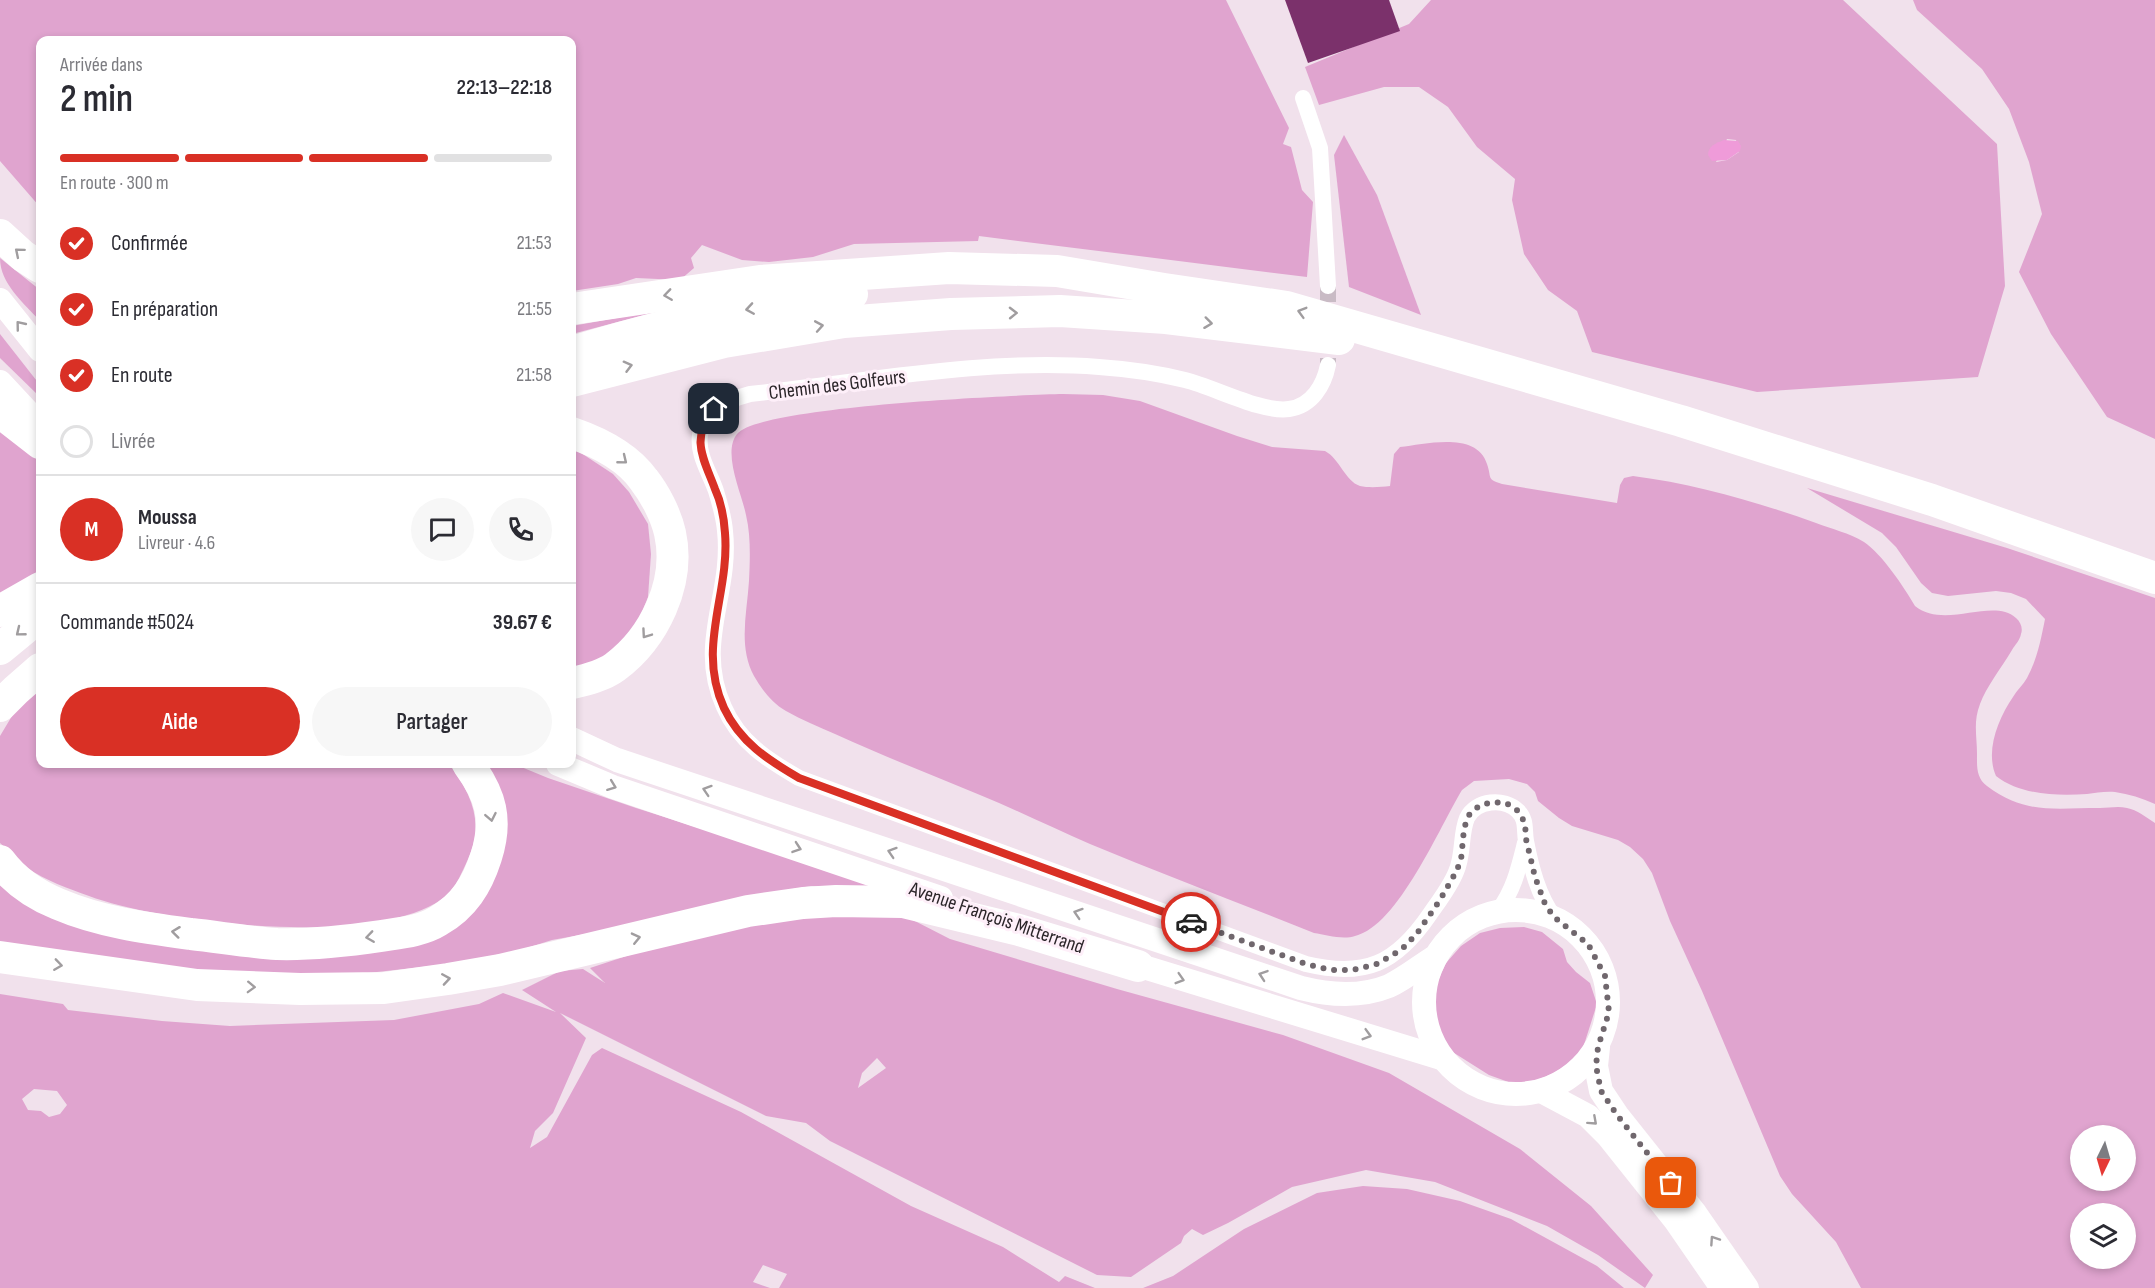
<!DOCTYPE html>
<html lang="fr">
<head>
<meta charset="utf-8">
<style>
	body { margin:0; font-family:"Sofia Sans Condensed",sans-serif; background:#f7f7f7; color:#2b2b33; height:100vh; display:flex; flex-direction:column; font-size:22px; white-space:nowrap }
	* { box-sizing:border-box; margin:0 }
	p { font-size:20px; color:#7c7c81 }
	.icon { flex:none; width:33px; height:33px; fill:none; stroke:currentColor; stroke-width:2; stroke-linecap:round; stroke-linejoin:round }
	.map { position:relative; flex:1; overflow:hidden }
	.sheet { position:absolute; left:36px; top:36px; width:540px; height:732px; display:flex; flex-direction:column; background:#fff; border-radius:12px; box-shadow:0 3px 9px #0003 }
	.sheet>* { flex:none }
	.needle { width:39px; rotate:185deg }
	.tools { position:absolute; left:2070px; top:1125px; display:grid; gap:12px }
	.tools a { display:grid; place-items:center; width:66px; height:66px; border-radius:50%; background:#fff; box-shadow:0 3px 9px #0003; font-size:30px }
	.pin { position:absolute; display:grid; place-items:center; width:51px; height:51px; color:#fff; margin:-26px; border-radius:12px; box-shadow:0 3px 9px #0006 }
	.courier { position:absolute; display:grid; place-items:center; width:60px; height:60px; margin:-30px; border:4px solid #d93025; border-radius:50%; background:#fff; color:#222; box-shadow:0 2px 8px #0007 }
	.headline em { font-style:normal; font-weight:600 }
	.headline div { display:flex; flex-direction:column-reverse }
	.headline { display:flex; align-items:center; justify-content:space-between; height:102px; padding:0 24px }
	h1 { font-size:39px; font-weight:600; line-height:45px }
	.bar { display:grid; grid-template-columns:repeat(4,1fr); gap:9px 6px; align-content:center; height:72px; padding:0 24px }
	.bar i { height:8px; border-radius:4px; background:#e1e1e2 }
	.bar .selected { background:#d93025 }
	.bar p { grid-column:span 4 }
	.line { display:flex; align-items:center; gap:15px; padding:0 24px; border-top:2px solid #e1e1e2 }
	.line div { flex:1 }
	.round { display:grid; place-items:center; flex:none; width:63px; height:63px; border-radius:32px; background:#f7f7f7 }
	ol { padding:0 24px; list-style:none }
	li { display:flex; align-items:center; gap:18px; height:66px }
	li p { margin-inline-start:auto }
	li .icon { padding:6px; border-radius:50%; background:#d93025; color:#fff; stroke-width:4 }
	li:last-child { color:#7c7c81 }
	li i { width:33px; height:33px; border:3px solid #e1e1e2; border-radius:50% }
	.primary-button { display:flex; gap:12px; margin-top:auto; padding:12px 24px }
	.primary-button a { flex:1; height:69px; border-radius:36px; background:#d93025; color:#fff; font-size:24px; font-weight:600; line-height:69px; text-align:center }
	.primary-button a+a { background:#f7f7f7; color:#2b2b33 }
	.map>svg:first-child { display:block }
	.green { fill:#e0a4cf; fill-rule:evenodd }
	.water { fill:#ef9bd9 }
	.building { fill:#7b316b }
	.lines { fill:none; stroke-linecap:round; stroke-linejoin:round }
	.street-tunnel { stroke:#c9bbc5; stroke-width:16; stroke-dasharray:16 8; stroke-linecap:butt }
	.street { stroke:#fff; stroke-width:16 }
	.secondary { stroke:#fff; stroke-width:24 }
	.highway { stroke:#fff; stroke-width:32 }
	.oneway { stroke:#a09d9f }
	.done { stroke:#70676d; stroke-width:6; stroke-dasharray:0 10.8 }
	.route { stroke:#d93025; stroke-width:8 }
	.labels { text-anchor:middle; stroke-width:6; stroke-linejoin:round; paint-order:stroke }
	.street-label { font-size:20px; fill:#2b2529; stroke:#feeff9 }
</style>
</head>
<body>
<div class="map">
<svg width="2155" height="1288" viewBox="0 0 2155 1288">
	<rect width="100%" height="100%" fill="#f1e1ec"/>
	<g class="green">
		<path d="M0,0h1226l63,128 -6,16 8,3 11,43 11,12 -6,75 -328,-41 -1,5 -124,3 -41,13 -44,5 -27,-2 -40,-15 -11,13 3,10 -14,12 -44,-2 -18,6 -46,7v-251h-532v167l-40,-46z"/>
		<path d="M1431,0h412l154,144 8,142 -27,91 -221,15 -165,-40 -15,-41 -29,-21 -24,-36 -12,-54 3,-21 -38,-32 -29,-40 -29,-20h-35l-65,18 -14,-38 104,-43zM1727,139l9,1 3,12 -12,8 -11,2z"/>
		<path d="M1913,0h242v439l-48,-22 -56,-83 -32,-62 23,-58 -13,-52 -20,-53 -27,-40 -65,-59z"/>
		<path d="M1344,135l33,60 44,120 -72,-28 -15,-132z"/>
		<path d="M0,258l40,32v31c-16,-18 -40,-37 -40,-63z"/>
		<path d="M667,309l-95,25v-8z"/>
		<path d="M0,334l40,51v12l-40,-39z"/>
		<path d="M1063,394l40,1 37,6 97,35 35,11 53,4c15,8 20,30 35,35 9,2 21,1 30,0l4,-32 6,-7c26,-3 77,-16 87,17 5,14 -1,15 15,20l115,19 3,-18 4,-7 9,-2c63,8 124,26 183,47 16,6 33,10 48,19 18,12 40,45 51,64 30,24 77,-9 101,12 5,4 7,11 5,16 -1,6 -6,11 -9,16 -10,17 -26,37 -32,54 -7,18 -3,32 -3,50 0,12 -1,24 10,32 39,29 68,22 113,22 9,0 18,-2 27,0 10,2 19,9 28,15v465h-294l-25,-46 -44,-48 -12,-18 -78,-185 -32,-70 -18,-48 -9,-14 -13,-12 -12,-7 -46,-14 -13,-8 -21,-17 -3,-9 -8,-8 -18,-5 -35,2 -12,9c-22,36 -64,136 -107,146 -12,4 -29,-1 -41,-3 -74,-30 -150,-58 -224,-89 -37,-16 -73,-34 -110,-49 -48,-20 -97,-39 -145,-61 -16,-7 -33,-14 -49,-23 -14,-8 -24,-21 -32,-35 -16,-30 -7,-63 -5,-95 1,-21 2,-45 -3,-66 -4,-21 -24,-62 -9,-81 21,-28 279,-39 326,-40zM2080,1136h46v44h-46zM2080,1214h46v44h-46z"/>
		<path d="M0,422l40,31v117l-40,31z"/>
		<path d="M572,447l41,27 16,18 19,32 3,30 -3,43 -14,35 -28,28 -34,12z"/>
		<path d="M1807,488l200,60 148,50v206c-13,-6 -26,-10 -40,-12 -10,-1 -19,1 -28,2 -30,2 -67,1 -91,-18 -11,-25 2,-57 17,-79 4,-7 10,-12 14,-19 10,-18 14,-39 18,-59l-19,-20 -15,-6 -15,-2 -48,5 -16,-3 -11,-10 -25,-36 -14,-14z"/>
		<path d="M40,684v80h409c22,29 36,59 19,95 -5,11 -12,28 -21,36 -63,55 -283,29 -358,1 -20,-7 -44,-16 -62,-28 -10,-7 -18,-17 -27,-25v-107l21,-35z"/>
		<path d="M486,764h28l34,14 88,30 258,82 -83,-4 -74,12 -129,32 -56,10 -38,12 -74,13 -81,9 -140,-1 -219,-30v-60l272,69 196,-38z"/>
		<path d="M856,914l51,3 43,22 167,50 166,46 106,38 131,76 71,57 62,69 -8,13 -47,-33 -51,-29 -112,-44 -69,-12 -74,17 -64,36 -25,12 -11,-6 -8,7 -3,7 -50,34 -34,-2 -267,-134 -24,-18 -40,-7 -206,-103 26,25 -33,75 -18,18 -5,17 17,-11 45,-82 10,-7 139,64 170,94 92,41 56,35 6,-6 30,12h-316l8,-14 -24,-9 -10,17 17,6h-770v-294l63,10 5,6 94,11 68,5 164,-6 85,-16 24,-11 53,19 -34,-22 38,-19 23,-2 22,14 -15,-15 67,-22 117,-28zM877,1058l9,10 -28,20 4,-15zM34,1089l23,2 10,14 -7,9 -11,3 -8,-6 -13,-1 -6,-11z"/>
		<path d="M1524,927l18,5 21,17 4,13 9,10 14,11 7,21 -15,47 -11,11 -17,11 -17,7 -23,4 -25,-9 -38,-24 -11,-15 -6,-31 3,-22 9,-20 15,-17 19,-13 20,-5z"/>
		<path d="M1363,1186l44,3 53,12 51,18 86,47 27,22h-481l30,-12 71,-47 73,-36z"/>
	</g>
	<path class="water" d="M1724,140l14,1 3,5 -1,5 -13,9 -15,1 -4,-6c0,-9 8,-12 16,-15z"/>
	<path class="building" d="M1285,0h104l11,31 -92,32z"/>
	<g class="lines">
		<path class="street-tunnel" d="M1328,286v79"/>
		<g class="street">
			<path d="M1303,98l17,50 8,138"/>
			<path d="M1328,365c-4,20 -16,41 -39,44 -27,4 -75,-22 -104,-29 -28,-7 -57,-11 -86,-13 -116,-9 -234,15 -349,27 -22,6 -46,15 -50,41 -3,20 10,38 16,56 4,13 8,27 9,40 7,64 -30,112 -1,176 15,35 44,53 75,71l507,186c59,14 90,0 124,-50 9,-13 20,-27 26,-42 8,-17 4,-37 11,-54 9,-18 37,-21 51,-7 9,9 6,19 8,30 5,26 12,54 28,76"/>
			<path d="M1498,911c16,-21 21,-44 27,-68"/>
		</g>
		<g class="secondary">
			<path d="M0,300l40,50"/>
			<path d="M0,382l40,43"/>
			<path d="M572,739l45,21 684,228c28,7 61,9 88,-2 15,-7 30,-19 44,-28"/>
			<path d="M558,764l55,23 328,111"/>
			<circle cx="1516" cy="1002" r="92"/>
			<path d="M1124,961l317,97"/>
			<path d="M1598,1047l-2,19 5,25 16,24 78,98 52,75"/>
			<path d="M1543,1092l45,24 20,20 67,84 47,68"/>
		</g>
		<g class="highway">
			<path d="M0,235l23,21 17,11"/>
			<path d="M572,309l188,-28 189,-13 108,3 107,18 123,18 394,114 251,79 223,78"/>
			<path d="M572,352c90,-28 185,-49 280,-58"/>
			<path d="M572,381l152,-39 120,-20 107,-8 109,-3 106,7 173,21"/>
			<path d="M0,412l40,31"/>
			<path d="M572,433c26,9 55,23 72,47 11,14 22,35 26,53 11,50 -16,105 -55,134 -12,9 -30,13 -43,16"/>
			<path d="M0,611l40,-23"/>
			<path d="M0,649l40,-33"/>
			<path d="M0,706l16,-16 24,-21"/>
			<path d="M0,861c14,19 36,34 58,43 42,18 88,24 133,30 28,3 57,8 86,10 35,1 70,-3 104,-8 19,-3 41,-5 57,-15 26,-15 39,-36 48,-64 12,-37 5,-62 -18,-93"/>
			<path d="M0,957l197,28 103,4 84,-1 64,-9 52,-9 248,-59 55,-8 33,-2 67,1 116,28 119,36"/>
		</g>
	</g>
	<defs><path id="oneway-chevron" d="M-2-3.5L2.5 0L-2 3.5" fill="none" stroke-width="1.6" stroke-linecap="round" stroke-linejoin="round" transform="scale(1.5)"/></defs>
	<g class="oneway">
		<use href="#oneway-chevron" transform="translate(19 252) rotate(-140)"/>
		<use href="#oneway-chevron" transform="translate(668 295) rotate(172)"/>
		<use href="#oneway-chevron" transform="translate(750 309) rotate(171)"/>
		<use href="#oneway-chevron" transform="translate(1302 312) rotate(-164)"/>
		<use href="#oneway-chevron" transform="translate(1013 313) rotate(-1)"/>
		<use href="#oneway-chevron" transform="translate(1208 323) rotate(7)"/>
		<use href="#oneway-chevron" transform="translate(20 325) rotate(-129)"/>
		<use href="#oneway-chevron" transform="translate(819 326) rotate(-10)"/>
		<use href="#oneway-chevron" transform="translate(628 366) rotate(-15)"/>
		<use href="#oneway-chevron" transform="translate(623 460) rotate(39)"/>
		<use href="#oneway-chevron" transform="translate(20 632) rotate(141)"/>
		<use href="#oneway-chevron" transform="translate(646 634) rotate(125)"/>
		<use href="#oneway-chevron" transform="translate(612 786) rotate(21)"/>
		<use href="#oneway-chevron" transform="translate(707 790) rotate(-162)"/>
		<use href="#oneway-chevron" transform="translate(491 817) rotate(79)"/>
		<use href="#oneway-chevron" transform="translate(797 848) rotate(19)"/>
		<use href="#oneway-chevron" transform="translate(892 852) rotate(-162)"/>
		<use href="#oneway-chevron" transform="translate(1078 913) rotate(-162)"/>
		<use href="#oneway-chevron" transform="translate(176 932) rotate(-173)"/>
		<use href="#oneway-chevron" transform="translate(370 937) rotate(172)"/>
		<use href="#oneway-chevron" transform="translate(636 938) rotate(-13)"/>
		<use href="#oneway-chevron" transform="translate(58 965) rotate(8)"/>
		<use href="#oneway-chevron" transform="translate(1263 975) rotate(-161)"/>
		<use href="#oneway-chevron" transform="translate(446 979) rotate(-9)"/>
		<use href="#oneway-chevron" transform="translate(1180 979) rotate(17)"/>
		<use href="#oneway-chevron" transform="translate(251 987) rotate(2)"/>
		<use href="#oneway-chevron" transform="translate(1367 1035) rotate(16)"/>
		<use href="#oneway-chevron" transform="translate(1593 1121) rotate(42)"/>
		<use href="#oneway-chevron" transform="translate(1714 1240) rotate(-124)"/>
	</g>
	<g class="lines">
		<path class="done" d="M1191,922l115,42 25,6h22l24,-6 24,-14 9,-9 8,-9 22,-32 16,-28 5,-12 3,-31 4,-13 11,-10 13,-4 14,1 12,8 7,12 1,16 9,38 10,27 9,13 34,27 17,32 4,36 -11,35 -2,19 5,25 16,24 54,68"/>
		<path class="route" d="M714,409c-24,30 -11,48 1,80 6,13 9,29 10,44 5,61 -29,114 -1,175 16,34 44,52 75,70l392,144"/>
	</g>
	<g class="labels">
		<g class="street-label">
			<text transform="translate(837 384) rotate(-7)" y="7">Chemin des Golfeurs</text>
			<text transform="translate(997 917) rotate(19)" y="7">Avenue François Mitterrand</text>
		</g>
	</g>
</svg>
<div class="tools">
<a><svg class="needle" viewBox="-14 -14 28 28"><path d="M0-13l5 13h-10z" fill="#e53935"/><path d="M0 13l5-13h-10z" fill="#7c7c81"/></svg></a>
<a><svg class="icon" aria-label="layers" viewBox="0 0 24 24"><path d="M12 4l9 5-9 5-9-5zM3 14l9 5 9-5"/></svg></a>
</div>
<div class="pin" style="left:1671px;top:1183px;background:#ea580c"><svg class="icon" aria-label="bag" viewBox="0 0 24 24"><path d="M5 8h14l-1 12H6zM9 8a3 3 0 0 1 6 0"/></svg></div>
<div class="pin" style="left:714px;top:409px;background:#1f2937"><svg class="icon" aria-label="home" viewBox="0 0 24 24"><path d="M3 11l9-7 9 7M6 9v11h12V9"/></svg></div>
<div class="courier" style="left:1191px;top:922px"><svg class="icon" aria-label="car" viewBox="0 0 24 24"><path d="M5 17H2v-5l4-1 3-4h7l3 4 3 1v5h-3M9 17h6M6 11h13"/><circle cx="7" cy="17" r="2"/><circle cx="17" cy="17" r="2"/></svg></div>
<section class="sheet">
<div class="headline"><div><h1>2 min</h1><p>Arrivée dans</p></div><em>22:13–22:18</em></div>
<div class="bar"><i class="selected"></i><i class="selected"></i><i class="selected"></i><i></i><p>En route · 300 m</p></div>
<ol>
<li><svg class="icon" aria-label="check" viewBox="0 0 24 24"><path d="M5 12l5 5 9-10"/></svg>Confirmée<p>21:53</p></li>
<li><svg class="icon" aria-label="check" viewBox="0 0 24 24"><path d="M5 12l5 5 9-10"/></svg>En préparation<p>21:55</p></li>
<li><svg class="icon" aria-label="check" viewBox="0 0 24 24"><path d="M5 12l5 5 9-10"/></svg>En route<p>21:58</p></li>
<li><i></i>Livrée</li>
</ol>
<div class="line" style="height:108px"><b class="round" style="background:#d93025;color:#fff">M</b><div><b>Moussa</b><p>Livreur · 4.6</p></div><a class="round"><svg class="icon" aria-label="chat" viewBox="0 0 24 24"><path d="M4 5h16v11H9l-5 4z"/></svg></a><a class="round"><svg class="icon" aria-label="phone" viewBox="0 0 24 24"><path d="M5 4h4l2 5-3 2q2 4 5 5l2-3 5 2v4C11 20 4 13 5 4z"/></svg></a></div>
<div class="line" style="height:78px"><div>Commande #5024</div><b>39.67 €</b></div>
<div class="primary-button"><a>Aide</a><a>Partager</a></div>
</section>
</div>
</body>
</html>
